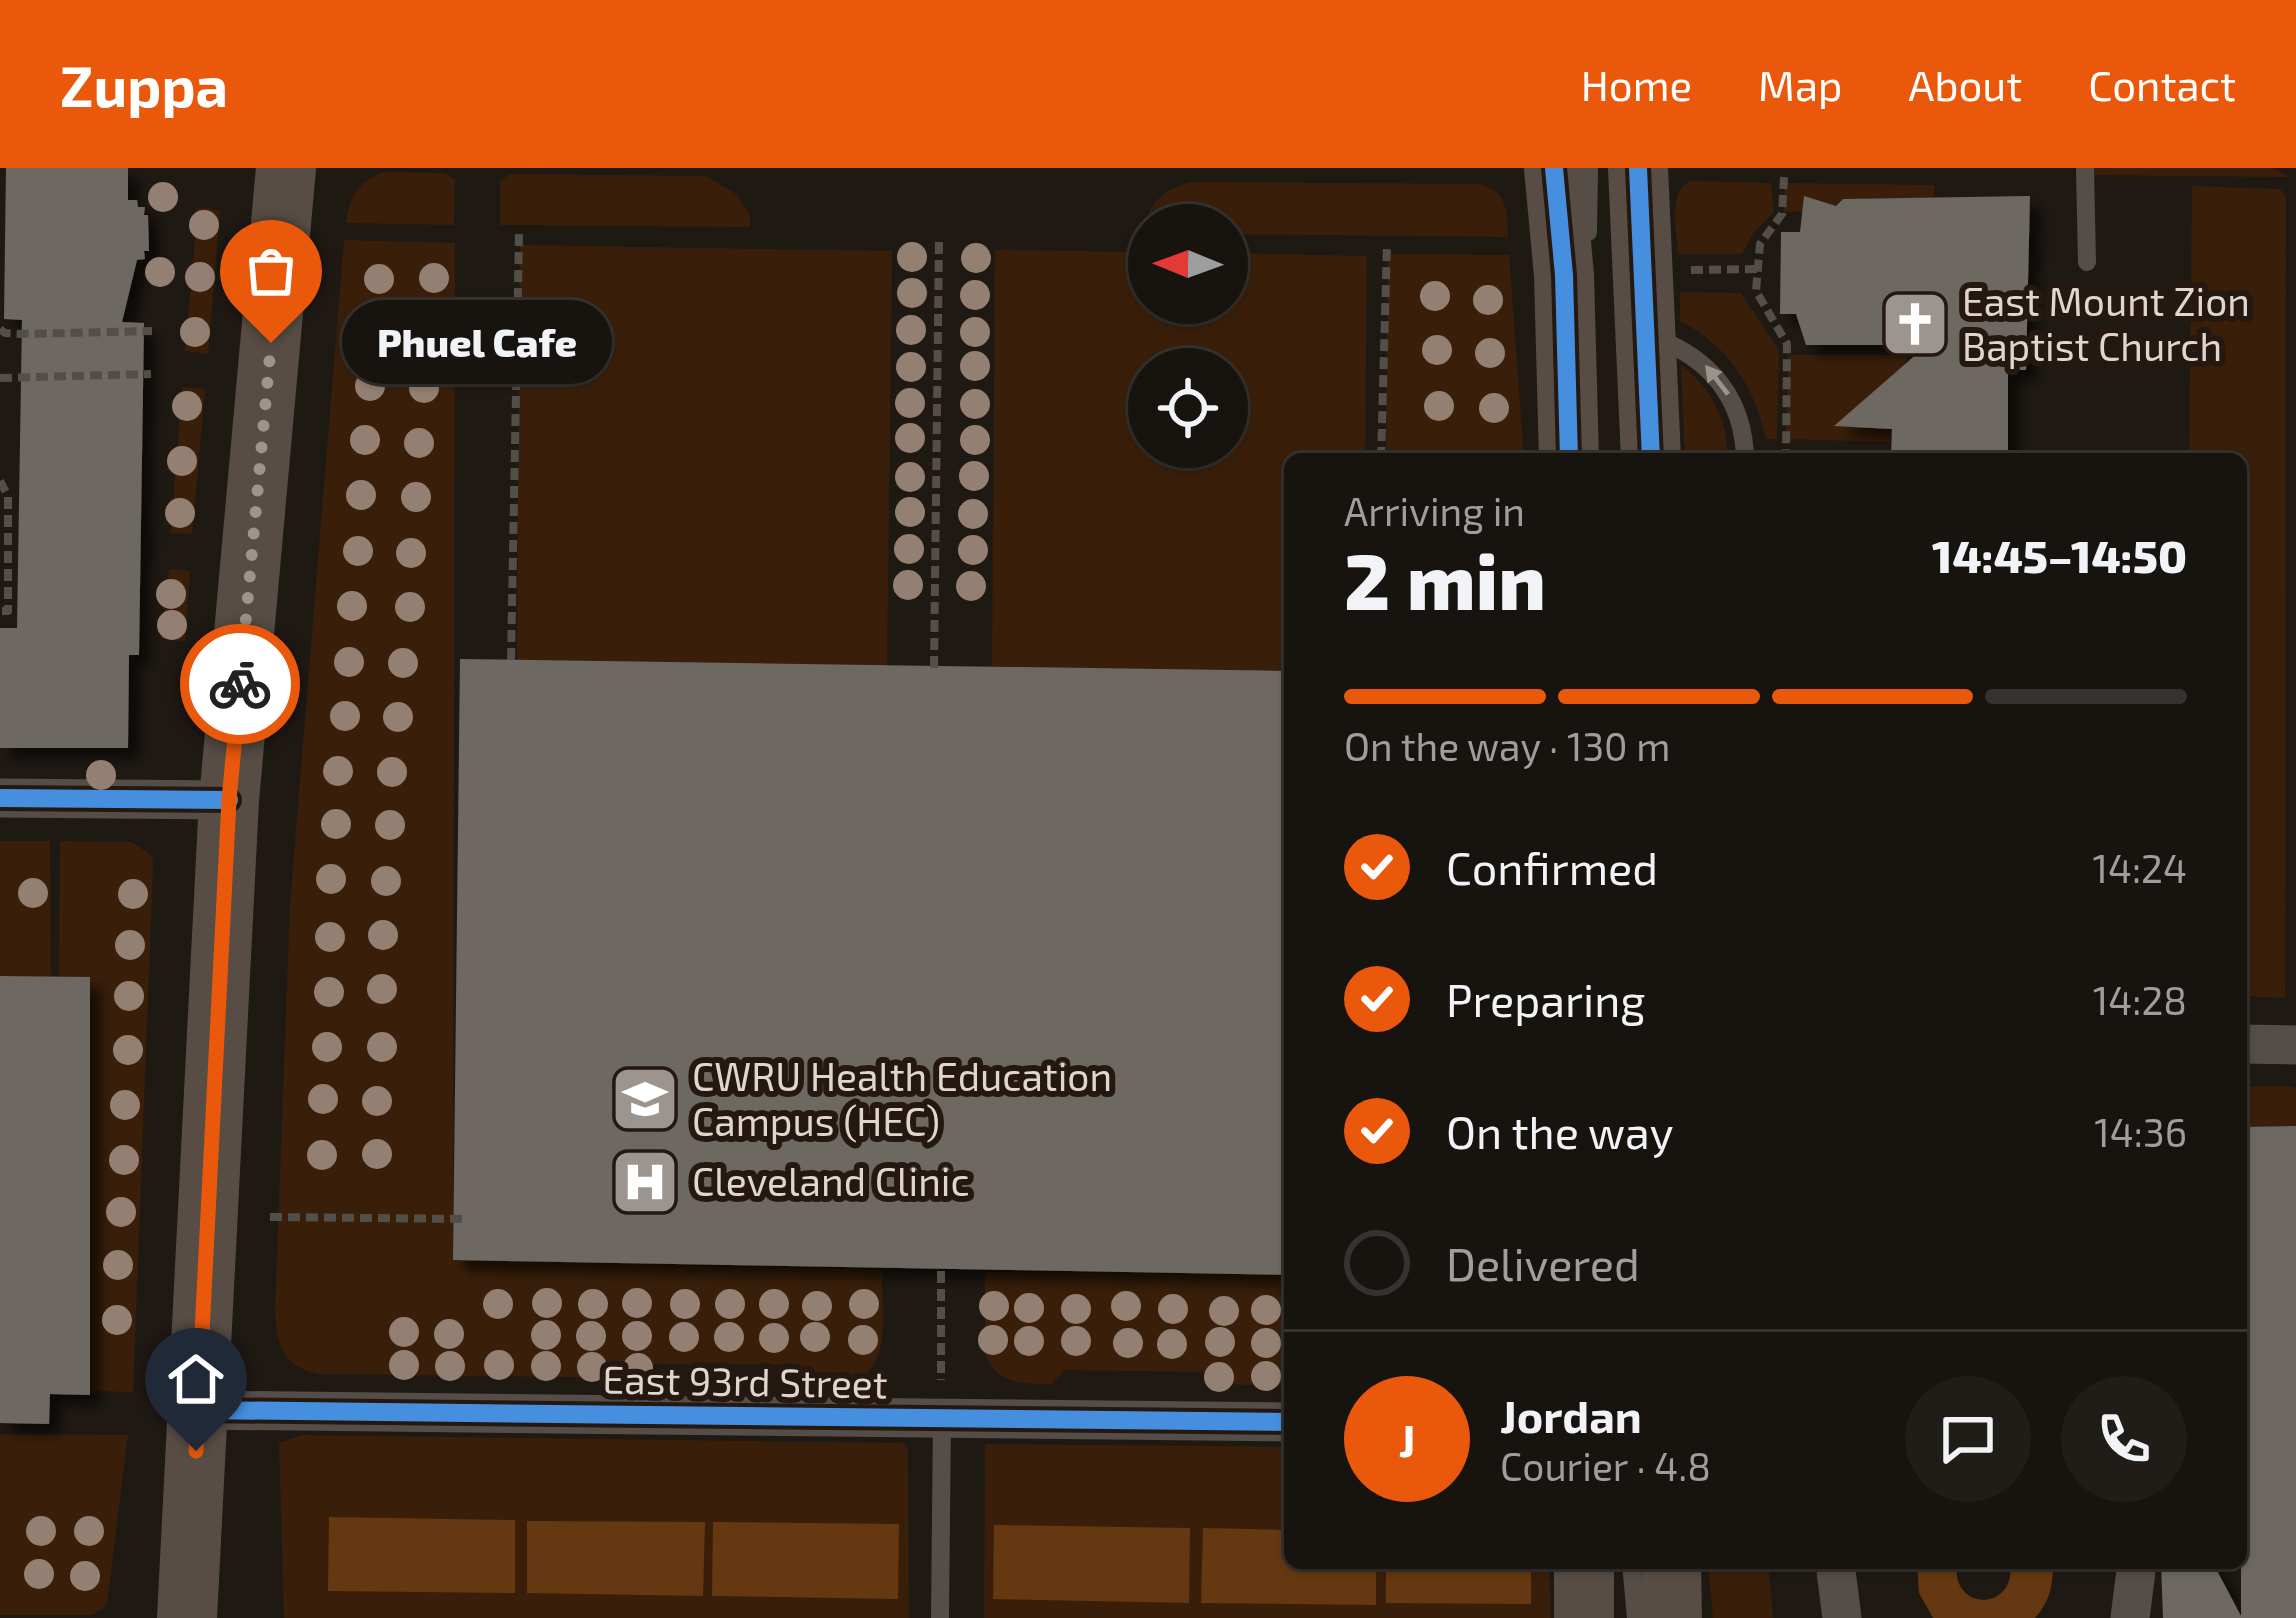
<!DOCTYPE html>
<html lang="en">
<head>
<meta charset="utf-8">
<style>
	body { margin:0; font-family:"Exo 2",sans-serif; background:#201c18; color:#f1f3f6; height:100vh; display:flex; flex-direction:column; font-size:45px; white-space:nowrap }
	* { box-sizing:border-box; margin:0 }
	p { font-size:39px; color:#9e9e9e }
	.icon { flex:none; width:66px; height:66px; fill:none; stroke:currentColor; stroke-width:2; stroke-linecap:round; stroke-linejoin:round }
	.map { position:relative; flex:1; overflow:hidden }
	.panel { position:absolute; left:1284px; top:285px; width:963px; height:1116px; display:flex; flex-direction:column; background:#17130f; border-radius:18px; box-shadow:0 3px 9px #0004,0 0 0 3px #36322f }
	.panel>* { flex:none }
	.needle { width:78px; rotate:271deg }
	.controls { position:absolute; left:1128px; top:36px; display:grid; gap:24px }
	.controls a { display:grid; place-items:center; width:120px; height:120px; border-radius:50%; background:#17130f; box-shadow:0 3px 9px #0004,0 0 0 3px #36322f; font-size:60px }
	.pin { position:absolute; display:grid; place-items:center; width:102px; height:102px; color:#fff; margin:-123px -51px; border-radius:50% 50% 50% 0; rotate:-45deg; box-shadow:0 0 12px #0007 }
	.pin .icon { rotate:45deg }
	.courier { position:absolute; display:grid; place-items:center; width:120px; height:120px; margin:-60px; border:9px solid #ea580c; border-radius:50%; background:#fff; color:#222; box-shadow:0 3px 15px #0007 }
	.bubble { position:absolute; height:84px; border-radius:42px; background:#17130f; box-shadow:0 3px 9px #0004,0 0 0 3px #36322f; font-size:39px; font-weight:800; line-height:84px; text-align:center }
	.summary em { font-style:normal; font-weight:800 }
	.summary div { display:flex; flex-direction:column-reverse }
	.summary { display:flex; align-items:center; justify-content:space-between; height:204px; padding:0 60px }
	h1 { font-size:78px; font-weight:800; line-height:90px }
	.bar { display:grid; grid-template-columns:repeat(4,1fr); gap:18px 12px; align-content:center; height:144px; padding:0 60px }
	.bar i { height:15px; border-radius:9px; background:#36322f }
	.bar .active { background:#ea580c }
	.bar p { grid-column:span 4 }
	.line { display:flex; align-items:center; gap:30px; padding:0 60px; border-top:3px solid #36322f }
	.line div { flex:1 }
	.round { display:grid; place-items:center; flex:none; width:126px; height:126px; border-radius:63px; background:#201c18 }
	ol { padding:0 60px; list-style:none }
	li { display:flex; align-items:center; gap:36px; height:132px }
	li p { margin-inline-start:auto }
	li .icon { padding:12px; border-radius:50%; background:#ea580c; color:#fff; stroke-width:4 }
	li:last-child { color:#9e9e9e }
	li i { width:66px; height:66px; border:6px solid #36322f; border-radius:50% }
	header { display:flex; align-items:center; gap:72px; box-sizing:border-box; height:168px; padding:0 60px; background:#ea580c; color:#fff }
	header strong { font-size:57px }
	nav { display:flex; gap:66px; margin-inline-start:auto; font-size:42px }
	.map>svg:first-child { display:block }
	.green { fill:#391f0a; fill-rule:evenodd }
	.water { fill:#653811 }
	.building { fill:#6e6864; filter:url(#shadow) }
	.lines { fill:none; stroke-linecap:round; stroke-linejoin:round }
	.path { stroke:#544e49; stroke-width:8; stroke-dasharray:12 6; stroke-linecap:butt }
	.service { stroke:#554d48; stroke-width:18 }
	.minor { stroke:#554d48; stroke-width:39 }
	.primary { stroke:#574d45; stroke-width:60 }
	.cycleway-casing { stroke:#241810; stroke-width:26 }
	.cycleway { stroke:#468fdf; stroke-width:18 }
	.tree { fill:#948072 }
	.oneway { fill:#9a928c }
	.done { stroke:#9c948f; stroke-width:12; stroke-dasharray:0 21.6 }
	.route { stroke:#ea580c; stroke-width:15 }
	.labels { text-anchor:middle; stroke-width:12; stroke-linejoin:round; paint-order:stroke }
	.poi-label { font-size:39px; fill:#dfd6d1; stroke:#241810; text-anchor:start }
	.street-label { font-size:39px; fill:#dfd6d1; stroke:#241810 }
</style>
</head>
<body>
<header>
<strong>Zuppa</strong>
<nav><a>Home</a><a>Map</a><a>About</a><a>Contact</a></nav>
</header>
<div class="map">
<svg width="2296" height="1450" viewBox="0 0 2296 1450">
	<defs>
		<filter id="shadow"><feDropShadow dx="11" dy="11" stdDeviation="6" flood-color="#0009"/></filter>
	</defs>
	<rect width="100%" height="100%" fill="#1f1914"/>
	<g class="green">
		<path d="M2095,0h179l15,9 -200,-2z"/>
		<path d="M383,4l62,1 10,7 -1,45 -108,-2c2,-25 13,-42 37,-51z"/>
		<path d="M510,6l196,2 30,18 14,21v12l-250,-2v-44z"/>
		<path d="M1690,13l81,2 3,29 -20,20 -12,22h-64c-1,-24 -11,-60 12,-73z"/>
		<path d="M1192,14l288,2c28,8 27,27 28,53l-281,-3v-9h-78v8h-5c2,-28 20,-45 48,-51z"/>
		<path d="M1784,15l150,2v13l-91,1 -11,11 -48,2z"/>
		<path d="M2192,18l88,3 6,8 -1,801 -44,-2v-537h-52z"/>
		<path d="M198,39l22,4 -12,143 -23,-3z"/>
		<path d="M344,72l111,3 -2,1017 429,10c-1,30 11,94 -24,108 -14,6 -33,3 -49,2l-17,-15 -137,-1 -15,14 -322,-4c-37,-8 -41,-30 -43,-64l15,-406z"/>
		<path d="M520,77l372,6 -5,416 -370,-5z"/>
		<path d="M995,82l154,2v51h78v-50l140,3 -2,203h-75v214l-298,-6zM1149,201h78v78h-78z"/>
		<path d="M1388,86l121,1 15,204h-138z"/>
		<path d="M1680,124l61,1 38,57 -2,89h-11c-12,-53 -36,-92 -86,-118z"/>
		<path d="M1788,187h118v16l-54,50 6,6 34,2 -1,13 -105,-3z"/>
		<path d="M1681,197c31,23 46,55 47,94h-43z"/>
		<path d="M182,219l23,2 -13,145 -21,-1z"/>
		<path d="M169,401l21,2 -5,70 -24,-2z"/>
		<path d="M0,673h50l1,136 -51,-1z"/>
		<path d="M60,673l72,1 20,14 1,9 -20,527 -43,-1 -31,-414z"/>
		<path d="M2284,918l12,2v38l-55,1v-40z"/>
		<path d="M985,1104l305,3v111l-71,-2 -16,-12 -138,-2 -14,14c-28,0 -54,0 -66,-30z"/>
		<path d="M0,1266l128,1 -21,169 -14,11h-93z"/>
		<path d="M302,1267l600,8 6,6 1,169h-625l-5,-175z"/>
		<path d="M985,1276l305,3v83l-87,-1 172,76 1,-42h10l1,40h144v-40h18l2,55h-567z"/>
		<path d="M1708,1395h60l5,55h-60z"/>
	</g>
	<g class="water">
		<path d="M329,1349l186,3v73l-187,-2z"/>
		<path d="M527,1353l178,1 -2,74 -176,-3z"/>
		<path d="M713,1354l186,2 -1,75 -186,-3z"/>
		<path d="M994,1357l196,3 -1,75 -196,-4z"/>
		<path d="M1203,1360l87,2v33h86v42l-175,-2z"/>
		<path d="M1386,1395h145v41l-145,-1z"/>
		<path d="M1917,1395h40c-7,49 60,49 53,0h43c0,22 -3,38 -18,55h-102l-14,-25z"/>
	</g>
	<g class="building">
		<path d="M6,0h122v32h9l1,7h7l-1,8h4l1,36h-5l1,8 -8,1 -15,62 22,1 -5,332h-10l-1,93h-128v-120h17l5,-308 -18,-1z"/>
		<path d="M1804,28l32,10 7,-7 187,-3 -4,174h-18v89h-117l1,-30 -58,-3 93,-81h-121l-10,-31h-16l1,-82h19z"/>
		<path d="M460,491l830,12v604l-837,-15z"/>
		<path d="M0,808l90,1v418l-40,-1 -1,30 -49,-1z"/>
		<path d="M2296,958v492h-133l-2,-55h52l28,53v-489z"/>
	</g>
	<g class="lines">
		<g class="path">
			<path d="M1784,9l-2,37 -22,30 -4,47 31,53 -1,115"/>
			<path d="M1691,102l66,-1"/>
			<path d="M0,161l5,4 17,1 130,-3"/>
			<path d="M0,210l151,-4"/>
			<path d="M1381,291l6,-215"/>
			<path d="M0,313l8,15v115h-8"/>
			<path d="M511,492l8,-427"/>
			<path d="M934,500l5,-429"/>
			<path d="M270,1049l196,2"/>
			<path d="M941,1103v109"/>
		</g>
		<g class="service">
			<path d="M2085,0l2,94"/>
			<path d="M1588,64l1,-64"/>
			<path d="M1655,170c55,20 89,61 90,121"/>
			<path d="M1631,1395l5,55"/>
			<path d="M940,1450l2,-201"/>
		</g>
		<g class="minor">
			<path d="M0,630l229,2"/>
			<path d="M2241,876l55,1"/>
			<path d="M198,1242l1092,12"/>
			<path d="M1835,1395l7,55"/>
			<path d="M2130,1450l7,-55"/>
		</g>
		<g class="primary">
			<path d="M1554,0l10,107 5,184"/>
			<path d="M1638,0l13,291"/>
			<path d="M1584,1395v55"/>
			<path d="M1671,1395l1,55"/>
			<path d="M187,1450l42,-818 57,-632"/>
		</g>
		<defs>
			<g id="cycleway">
				<path d="M1554,0l10,107 5,184"/>
				<path d="M1638,0l13,291"/>
				<path d="M0,630l229,2"/>
				<path d="M198,1242l1092,12"/>
			</g>
		</defs>
		<use href="#cycleway" class="cycleway-casing"/>
		<use href="#cycleway" class="cycleway"/>
	</g>
	<g class="tree">
		<circle cx="163" cy="29" r="15"/>
		<circle cx="204" cy="57" r="15"/>
		<circle cx="912" cy="89" r="15"/>
		<circle cx="976" cy="90" r="15"/>
		<circle cx="160" cy="104" r="15"/>
		<circle cx="200" cy="109" r="15"/>
		<circle cx="434" cy="110" r="15"/>
		<circle cx="379" cy="111" r="15"/>
		<circle cx="912" cy="125" r="15"/>
		<circle cx="975" cy="127" r="15"/>
		<circle cx="1435" cy="128" r="15"/>
		<circle cx="1488" cy="132" r="15"/>
		<circle cx="911" cy="162" r="15"/>
		<circle cx="373" cy="163" r="15"/>
		<circle cx="195" cy="164" r="15"/>
		<circle cx="975" cy="164" r="15"/>
		<circle cx="428" cy="166" r="15"/>
		<circle cx="1437" cy="182" r="15"/>
		<circle cx="1490" cy="185" r="15"/>
		<circle cx="975" cy="198" r="15"/>
		<circle cx="911" cy="199" r="15"/>
		<circle cx="370" cy="218" r="15"/>
		<circle cx="424" cy="220" r="15"/>
		<circle cx="910" cy="235" r="15"/>
		<circle cx="975" cy="236" r="15"/>
		<circle cx="187" cy="238" r="15"/>
		<circle cx="1439" cy="238" r="15"/>
		<circle cx="1494" cy="240" r="15"/>
		<circle cx="910" cy="270" r="15"/>
		<circle cx="365" cy="272" r="15"/>
		<circle cx="975" cy="272" r="15"/>
		<circle cx="419" cy="275" r="15"/>
		<circle cx="182" cy="293" r="15"/>
		<circle cx="974" cy="308" r="15"/>
		<circle cx="910" cy="309" r="15"/>
		<circle cx="361" cy="327" r="15"/>
		<circle cx="416" cy="329" r="15"/>
		<circle cx="910" cy="344" r="15"/>
		<circle cx="180" cy="345" r="15"/>
		<circle cx="973" cy="346" r="15"/>
		<circle cx="909" cy="381" r="15"/>
		<circle cx="973" cy="382" r="15"/>
		<circle cx="358" cy="383" r="15"/>
		<circle cx="411" cy="385" r="15"/>
		<circle cx="908" cy="417" r="15"/>
		<circle cx="971" cy="418" r="15"/>
		<circle cx="171" cy="426" r="15"/>
		<circle cx="352" cy="438" r="15"/>
		<circle cx="410" cy="439" r="15"/>
		<circle cx="172" cy="457" r="15"/>
		<circle cx="349" cy="494" r="15"/>
		<circle cx="403" cy="495" r="15"/>
		<circle cx="345" cy="548" r="15"/>
		<circle cx="398" cy="549" r="15"/>
		<circle cx="338" cy="603" r="15"/>
		<circle cx="392" cy="604" r="15"/>
		<circle cx="101" cy="607" r="15"/>
		<circle cx="336" cy="656" r="15"/>
		<circle cx="390" cy="657" r="15"/>
		<circle cx="331" cy="711" r="15"/>
		<circle cx="386" cy="713" r="15"/>
		<circle cx="33" cy="725" r="15"/>
		<circle cx="133" cy="726" r="15"/>
		<circle cx="383" cy="767" r="15"/>
		<circle cx="330" cy="769" r="15"/>
		<circle cx="130" cy="777" r="15"/>
		<circle cx="382" cy="821" r="15"/>
		<circle cx="329" cy="824" r="15"/>
		<circle cx="129" cy="828" r="15"/>
		<circle cx="327" cy="879" r="15"/>
		<circle cx="382" cy="879" r="15"/>
		<circle cx="128" cy="882" r="15"/>
		<circle cx="323" cy="931" r="15"/>
		<circle cx="377" cy="933" r="15"/>
		<circle cx="125" cy="937" r="15"/>
		<circle cx="377" cy="986" r="15"/>
		<circle cx="322" cy="987" r="15"/>
		<circle cx="124" cy="992" r="15"/>
		<circle cx="121" cy="1044" r="15"/>
		<circle cx="118" cy="1097" r="15"/>
		<circle cx="547" cy="1135" r="15"/>
		<circle cx="637" cy="1135" r="15"/>
		<circle cx="498" cy="1136" r="15"/>
		<circle cx="593" cy="1136" r="15"/>
		<circle cx="685" cy="1136" r="15"/>
		<circle cx="730" cy="1136" r="15"/>
		<circle cx="774" cy="1136" r="15"/>
		<circle cx="864" cy="1136" r="15"/>
		<circle cx="817" cy="1138" r="15"/>
		<circle cx="994" cy="1138" r="15"/>
		<circle cx="1126" cy="1138" r="15"/>
		<circle cx="1029" cy="1140" r="15"/>
		<circle cx="1076" cy="1141" r="15"/>
		<circle cx="1173" cy="1141" r="15"/>
		<circle cx="1266" cy="1142" r="15"/>
		<circle cx="1224" cy="1143" r="15"/>
		<circle cx="117" cy="1152" r="15"/>
		<circle cx="404" cy="1164" r="15"/>
		<circle cx="449" cy="1166" r="15"/>
		<circle cx="546" cy="1167" r="15"/>
		<circle cx="591" cy="1168" r="15"/>
		<circle cx="637" cy="1168" r="15"/>
		<circle cx="684" cy="1169" r="15"/>
		<circle cx="729" cy="1169" r="15"/>
		<circle cx="815" cy="1169" r="15"/>
		<circle cx="774" cy="1170" r="15"/>
		<circle cx="863" cy="1172" r="15"/>
		<circle cx="993" cy="1172" r="15"/>
		<circle cx="1029" cy="1173" r="15"/>
		<circle cx="1076" cy="1173" r="15"/>
		<circle cx="1220" cy="1174" r="15"/>
		<circle cx="1128" cy="1175" r="15"/>
		<circle cx="1266" cy="1175" r="15"/>
		<circle cx="1172" cy="1176" r="15"/>
		<circle cx="404" cy="1197" r="15"/>
		<circle cx="499" cy="1197" r="15"/>
		<circle cx="450" cy="1198" r="15"/>
		<circle cx="546" cy="1198" r="15"/>
		<circle cx="592" cy="1199" r="15"/>
		<circle cx="638" cy="1200" r="15"/>
		<circle cx="1266" cy="1208" r="15"/>
		<circle cx="1219" cy="1209" r="15"/>
		<circle cx="41" cy="1363" r="15"/>
		<circle cx="89" cy="1363" r="15"/>
		<circle cx="39" cy="1406" r="15"/>
		<circle cx="85" cy="1408" r="15"/>
	</g>
	<defs><path id="oneway-solid" d="M-6-.8H1V-3.2L6.5 0L1 3.2V.8H-6Z" transform="scale(3)"/></defs>
	<use class="oneway" href="#oneway-solid" transform="translate(1717 212) rotate(-128)"/>
	<g class="lines">
		<path class="done" d="M240,516l31,-341"/>
		<path class="route" d="M196,1283l33,-651 11,-116"/>
	</g>
	<defs>
		<symbol id="church-square" viewBox="-11 -11 22 22"><rect x="-9" y="-9" width="18" height="18" rx="4" fill="#9c948f" stroke="#241810"/><path d="M-1.2-6h2.4v3.5h3.3v2.4h-3.3V6h-2.4V-.1h-3.3v-2.4h3.3Z" fill="#fff"/></symbol>
		<symbol id="university-square" viewBox="-11 -11 22 22"><rect x="-9" y="-9" width="18" height="18" rx="4" fill="#9c948f" stroke="#241810"/><path d="M0-5L7-2L0 1L-7-2ZM-4 1L0 2.5L4 1V4Q0 6-4 4Z" fill="#fff"/></symbol>
		<symbol id="hospital-square" viewBox="-11 -11 22 22"><rect x="-9" y="-9" width="18" height="18" rx="4" fill="#9c948f" stroke="#241810"/><path d="M-5-5h3v3.5h4V-5h3V5h-3V1.5h-4V5h-3Z" fill="#fff"/></symbol>
	</defs>
	<g fill-rule="evenodd">
		<use href="#church-square" x="1877" y="118" width="76" height="76"/>
		<use href="#university-square" x="607" y="893" width="76" height="76"/>
		<use href="#hospital-square" x="607" y="976" width="76" height="76"/>
	</g>
	<g class="labels">
		<g class="poi-label">
			<text x="1962" y="148">East Mount Zion<tspan x="1962" dy="45">Baptist Church</tspan></text>
			<text x="692" y="923">CWRU Health Education<tspan x="692" dy="45">Campus (HEC)</tspan></text>
			<text x="692" y="1028">Cleveland Clinic</text>
		</g>
		<g class="street-label">
			<text transform="translate(745 1214) rotate(1)" y="14">East 93rd Street</text>
		</g>
	</g>
</svg>
<div class="controls">
<a><svg class="needle" viewBox="-14 -14 28 28"><path d="M0-13l5 13h-10z" fill="#e53935"/><path d="M0 13l5-13h-10z" fill="#9e9e9e"/></svg></a>
<a><svg class="icon" aria-label="locate" viewBox="0 0 24 24"><circle cx="12" cy="12" r="6"/><path d="M12 2v4M12 18v4M2 12h4M18 12h4"/></svg></a>
</div>
<div class="pin" style="left:271px;top:175px;background:#ea580c"><svg class="icon" aria-label="bag" viewBox="0 0 24 24"><path d="M5 8h14l-1 12H6zM9 8a3 3 0 0 1 6 0"/></svg></div>
<div class="pin" style="left:196px;top:1283px;background:#1f2937"><svg class="icon" aria-label="home" viewBox="0 0 24 24"><path d="M3 11l9-7 9 7M6 9v11h12V9"/></svg></div>
<div class="courier" style="left:240px;top:516px"><svg class="icon" aria-label="bike" viewBox="0 0 24 24"><circle cx="6" cy="16" r="4"/><circle cx="18" cy="16" r="4"/><path d="M6 16l4-8h5l3 8M10 8l3 8H6M13 5h3"/></svg></div>
<div class="bubble" style="left:342px;top:132px;width:270px">Phuel Cafe</div>
<section class="panel">
<div class="summary"><div><h1>2 min</h1><p>Arriving in</p></div><em>14:45–14:50</em></div>
<div class="bar"><i class="active"></i><i class="active"></i><i class="active"></i><i></i><p>On the way · 130 m</p></div>
<ol>
<li><svg class="icon" aria-label="check" viewBox="0 0 24 24"><path d="M5 12l5 5 9-10"/></svg>Confirmed<p>14:24</p></li>
<li><svg class="icon" aria-label="check" viewBox="0 0 24 24"><path d="M5 12l5 5 9-10"/></svg>Preparing<p>14:28</p></li>
<li><svg class="icon" aria-label="check" viewBox="0 0 24 24"><path d="M5 12l5 5 9-10"/></svg>On the way<p>14:36</p></li>
<li><i></i>Delivered</li>
</ol>
<div class="line" style="height:216px"><b class="round" style="background:#ea580c;color:#fff">J</b><div><b>Jordan</b><p>Courier · 4.8</p></div><a class="round"><svg class="icon" aria-label="chat" viewBox="0 0 24 24"><path d="M4 5h16v11H9l-5 4z"/></svg></a><a class="round"><svg class="icon" aria-label="phone" viewBox="0 0 24 24"><path d="M5 4h4l2 5-3 2q2 4 5 5l2-3 5 2v4C11 20 4 13 5 4z"/></svg></a></div>
</section>
</div>
</body>
</html>
